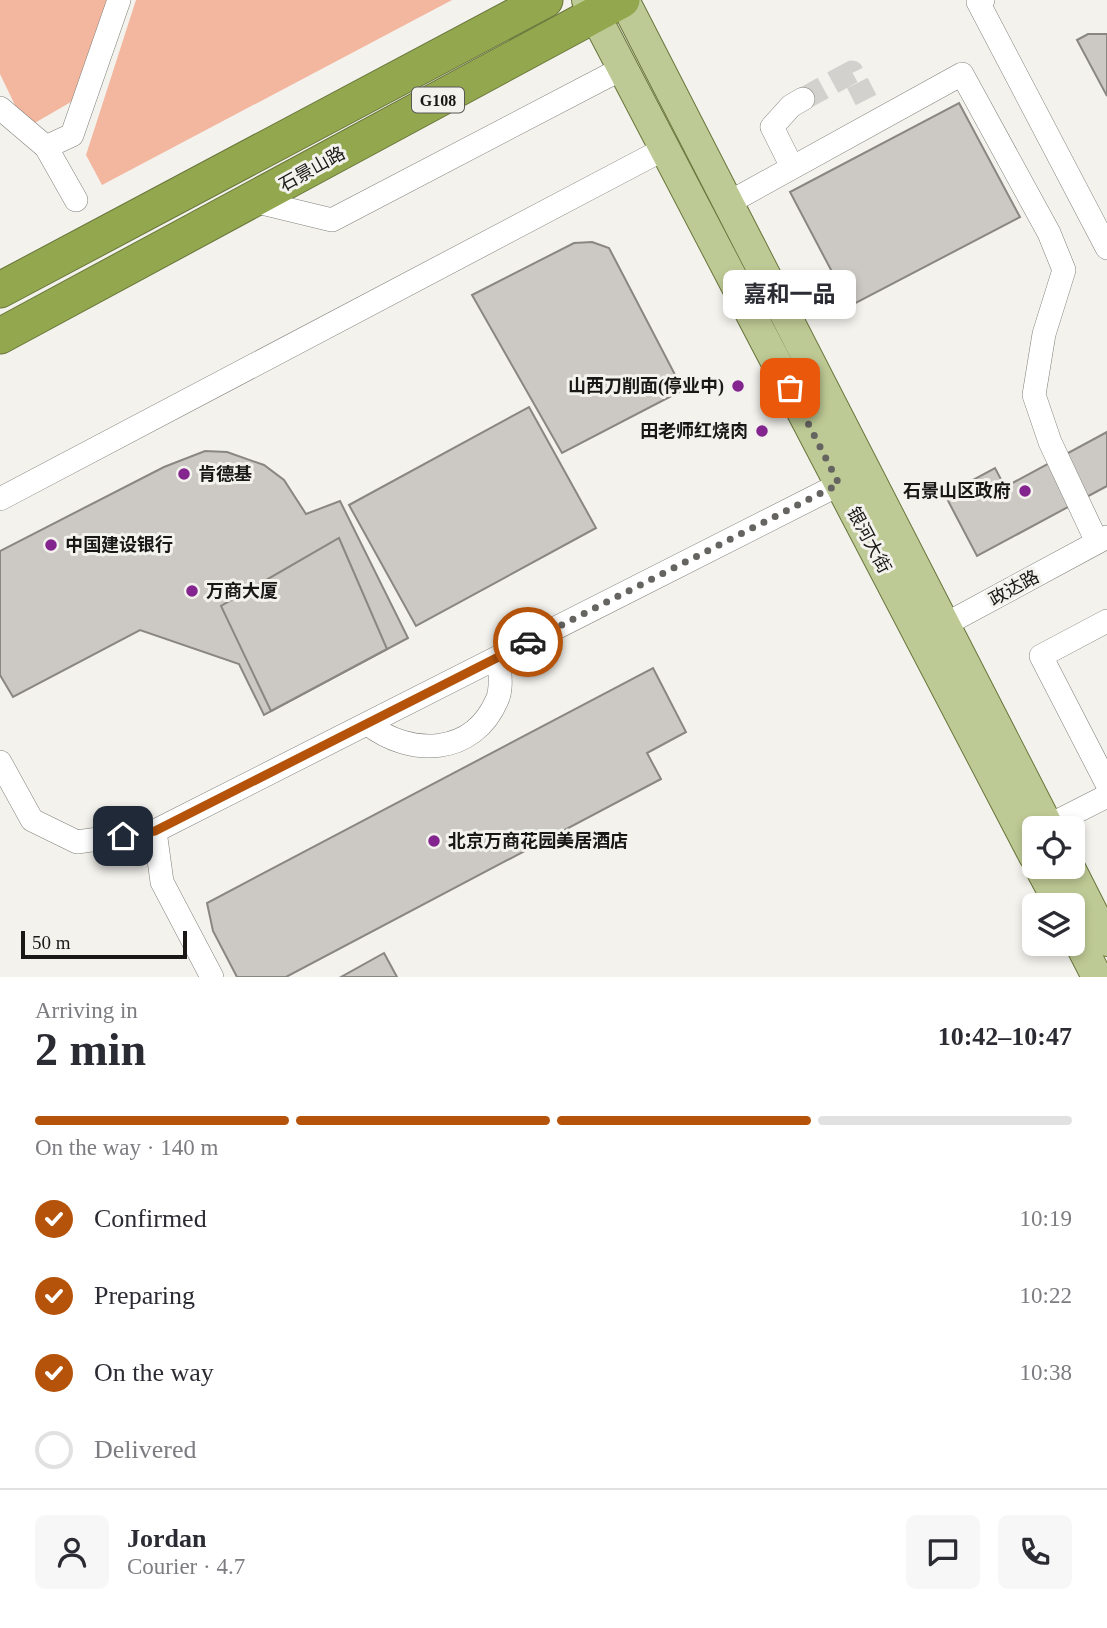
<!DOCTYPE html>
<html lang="en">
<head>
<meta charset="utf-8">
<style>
	body { margin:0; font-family:"Times New Roman","Noto Sans SC",serif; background:#f7f7f7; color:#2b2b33; height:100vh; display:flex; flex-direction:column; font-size:26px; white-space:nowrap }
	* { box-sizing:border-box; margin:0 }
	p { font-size:23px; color:#7c7c81 }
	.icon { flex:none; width:38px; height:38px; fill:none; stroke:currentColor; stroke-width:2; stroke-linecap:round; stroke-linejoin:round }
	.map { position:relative; height:977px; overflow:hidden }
	.drawer { display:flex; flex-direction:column; background:#fff; flex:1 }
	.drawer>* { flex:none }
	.fabs { position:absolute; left:1022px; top:816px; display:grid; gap:14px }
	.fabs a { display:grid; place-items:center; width:63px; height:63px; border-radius:10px; background:#fff; box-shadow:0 4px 10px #0003; font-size:35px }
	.scale { position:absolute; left:21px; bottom:18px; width:166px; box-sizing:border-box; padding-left:7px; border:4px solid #191816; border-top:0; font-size:19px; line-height:24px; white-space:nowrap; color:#191816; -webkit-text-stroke:5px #f3f2ed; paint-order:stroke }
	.pin { position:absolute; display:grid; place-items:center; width:60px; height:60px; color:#fff; margin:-30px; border-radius:14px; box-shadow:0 4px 10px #0006 }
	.courier { position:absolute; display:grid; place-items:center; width:70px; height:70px; margin:-35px; border:5px solid #b45309; border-radius:50%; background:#fff; color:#222; box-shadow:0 2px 9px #0007 }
	.bubble { position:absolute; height:49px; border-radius:10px; background:#fff; box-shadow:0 4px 10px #0003; font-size:23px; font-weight:700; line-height:49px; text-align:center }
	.headline em { font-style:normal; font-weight:700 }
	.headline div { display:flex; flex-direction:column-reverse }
	.headline { display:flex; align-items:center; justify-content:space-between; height:119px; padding:0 35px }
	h1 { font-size:46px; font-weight:700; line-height:52px }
	.bar { display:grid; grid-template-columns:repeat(4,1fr); gap:10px 7px; align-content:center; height:84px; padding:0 35px }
	.bar i { height:9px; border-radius:5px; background:#e1e1e2 }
	.bar .on { background:#b45309 }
	.bar p { grid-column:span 4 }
	.line { display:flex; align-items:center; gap:18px; padding:0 35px; border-top:2px solid #e1e1e2 }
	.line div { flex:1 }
	.round { display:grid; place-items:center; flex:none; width:74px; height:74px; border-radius:10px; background:#f7f7f7 }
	ol { padding:0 35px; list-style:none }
	li { display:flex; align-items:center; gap:21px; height:77px }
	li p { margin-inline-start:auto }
	li .icon { padding:7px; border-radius:50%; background:#b45309; color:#fff; stroke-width:4 }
	li:last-child { color:#7c7c81 }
	li i { width:38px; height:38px; border:4px solid #e1e1e2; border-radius:50% }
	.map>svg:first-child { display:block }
	.green { fill:#f3b69f }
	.building { fill:#ccc8c4; stroke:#8a8682; stroke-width:2 }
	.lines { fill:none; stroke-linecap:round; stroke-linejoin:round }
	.minor-tunnel { stroke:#d2d1cd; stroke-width:23; stroke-dasharray:23 11; stroke-linecap:butt }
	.minor-casing { stroke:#81807b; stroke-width:24 }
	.major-casing { stroke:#68753a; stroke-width:32 }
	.highway-casing { stroke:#68753a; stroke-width:37 }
	.minor { stroke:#fff; stroke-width:23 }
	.major { stroke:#beca95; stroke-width:30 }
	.highway { stroke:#92a74e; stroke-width:35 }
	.done { stroke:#656461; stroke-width:7; stroke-dasharray:0 12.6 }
	.route { stroke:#b45309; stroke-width:9 }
	.poi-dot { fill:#84258f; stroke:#f3f2ed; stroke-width:2.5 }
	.labels { text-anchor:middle; stroke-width:6; stroke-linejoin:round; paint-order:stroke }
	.shield { fill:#f3f2ed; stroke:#5a5956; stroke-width:2 }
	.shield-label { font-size:16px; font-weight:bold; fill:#191816 }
	.street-label { font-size:18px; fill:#191816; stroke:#f3f2ed }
	.poi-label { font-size:18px; font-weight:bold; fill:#191816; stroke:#f3f2ed; text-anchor:start }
</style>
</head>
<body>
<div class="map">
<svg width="1107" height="977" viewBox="0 0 1107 977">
	<rect width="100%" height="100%" fill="#f3f2ed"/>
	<g class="green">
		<path d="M0,0h114l-31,95 -57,33 -26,-54z"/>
		<path d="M136,0h316l-350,185 -16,-30z"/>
	</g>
	<g class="building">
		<path d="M1088,34h19v62l-30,-56z"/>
		<path d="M959,103l61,114 -170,89 -60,-114z"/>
		<path d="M592,242l17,6 74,142 -121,63 -90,-158 102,-52z"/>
		<path d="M529,407l67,121 -180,98 -67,-121z"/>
		<path d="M1107,432v54l-130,70 -32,-61 50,-27 10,19z"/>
		<path d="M205,451l22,1 37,13 20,15 22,34 34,-13 68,137 -144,77 -25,-51 -99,-34 -127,67 -13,-22v-124l164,-84z"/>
		<path d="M339,538l48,111 -116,62 -50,-105z"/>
		<path d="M653,668l33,64 -39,21 14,26 -375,198h-49l-24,-46 -6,-28z"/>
		<path d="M384,953l13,24h-56z"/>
	</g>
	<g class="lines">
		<path class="minor-tunnel" d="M803,99l49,-27 14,28"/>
		<defs>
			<g id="minor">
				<path d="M983,0l-5,2 129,246"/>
				<path d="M0,108l46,39 30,53"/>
				<path d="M46,147l26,-12 47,-135"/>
				<path d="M792,167l-20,-40 19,-21 12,-7"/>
				<path d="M253,201l79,19 291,-152"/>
				<path d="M730,202l232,-128 87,159 15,37 -20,64 -10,61 16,47 47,100"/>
				<path d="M0,499l666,-351"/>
				<path d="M1107,621l-66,35 66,128"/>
				<path d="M933,631l174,-94"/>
				<path d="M368,724c42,33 105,32 129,-24 6,-13 2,-30 2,-43"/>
				<path d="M0,762l32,58 45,22 78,-11"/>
				<path d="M1048,826l59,-30"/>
				<path d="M212,977l-50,-95 -7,-51 685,-347"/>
			</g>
			<g id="major">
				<path d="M587,0l447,856"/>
				<path d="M624,0l425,828"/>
				<path d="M1039,866l21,39"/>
				<path d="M1069,866l38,75"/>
				<path d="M1073,930l24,47"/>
			</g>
			<g id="highway">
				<path d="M0,290l545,-290"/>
				<path d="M0,336l622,-336"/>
			</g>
		</defs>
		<use href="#minor" class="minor-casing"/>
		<use href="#major" class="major-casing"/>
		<use href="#highway" class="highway-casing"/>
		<use href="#minor" class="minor"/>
		<use href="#major" class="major"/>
		<use href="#highway" class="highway"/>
	</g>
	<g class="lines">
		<path class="done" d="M528,642l311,-158 -49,-96"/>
		<path class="route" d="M123,836l32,-5 373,-189"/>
	</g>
	<g class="poi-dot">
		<circle cx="738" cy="386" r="7"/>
		<circle cx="762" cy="431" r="7"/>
		<circle cx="184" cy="474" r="7"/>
		<circle cx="1025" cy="491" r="7"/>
		<circle cx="51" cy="545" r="7"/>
		<circle cx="192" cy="591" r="7"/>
		<circle cx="434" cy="841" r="7"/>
	</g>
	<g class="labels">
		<rect class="shield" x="412" y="87.5" width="52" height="25" rx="5"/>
		<g class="shield-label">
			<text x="438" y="106">G108</text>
		</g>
		<g class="street-label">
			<text transform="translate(312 169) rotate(-29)" y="6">石景山路</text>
			<text transform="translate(869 540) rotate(62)" y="6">银河大街</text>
			<text transform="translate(1014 588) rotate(-29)" y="6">政达路</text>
		</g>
		<g class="poi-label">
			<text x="724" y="392" text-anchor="end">山西刀削面(停业中)</text>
			<text x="748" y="437" text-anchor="end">田老师红烧肉</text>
			<text x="198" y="480">肯德基</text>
			<text x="1011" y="497" text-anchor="end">石景山区政府</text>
			<text x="65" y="551">中国建设银行</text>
			<text x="206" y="597">万商大厦</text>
			<text x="448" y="847">北京万商花园美居酒店</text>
		</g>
	</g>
</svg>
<div class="fabs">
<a><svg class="icon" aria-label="locate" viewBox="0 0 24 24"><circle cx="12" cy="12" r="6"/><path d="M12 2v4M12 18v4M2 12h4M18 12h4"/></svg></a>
<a><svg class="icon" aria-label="layers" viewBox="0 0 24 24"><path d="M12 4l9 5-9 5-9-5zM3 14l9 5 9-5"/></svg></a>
</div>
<div class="scale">50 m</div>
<div class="pin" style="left:790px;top:388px;background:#ea580c"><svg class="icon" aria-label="bag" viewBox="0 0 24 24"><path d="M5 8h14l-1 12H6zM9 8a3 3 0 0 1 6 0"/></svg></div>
<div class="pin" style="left:123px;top:836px;background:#1f2937"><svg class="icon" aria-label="home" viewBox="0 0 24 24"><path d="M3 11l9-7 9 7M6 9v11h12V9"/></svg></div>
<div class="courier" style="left:528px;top:642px"><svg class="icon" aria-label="car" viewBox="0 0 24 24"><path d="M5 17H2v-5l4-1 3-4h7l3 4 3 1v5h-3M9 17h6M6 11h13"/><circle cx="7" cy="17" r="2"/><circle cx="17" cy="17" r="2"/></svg></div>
<div class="bubble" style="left:723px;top:270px;width:133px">嘉和一品</div>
</div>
<section class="drawer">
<div class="headline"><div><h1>2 min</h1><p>Arriving in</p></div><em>10:42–10:47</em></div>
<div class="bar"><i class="on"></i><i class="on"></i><i class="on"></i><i></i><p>On the way · 140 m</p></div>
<ol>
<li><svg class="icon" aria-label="check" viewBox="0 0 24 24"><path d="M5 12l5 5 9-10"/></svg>Confirmed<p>10:19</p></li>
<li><svg class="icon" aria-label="check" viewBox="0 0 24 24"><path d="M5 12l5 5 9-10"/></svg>Preparing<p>10:22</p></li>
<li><svg class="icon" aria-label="check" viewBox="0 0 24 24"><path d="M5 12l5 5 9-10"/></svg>On the way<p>10:38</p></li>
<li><i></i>Delivered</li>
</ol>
<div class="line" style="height:126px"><a class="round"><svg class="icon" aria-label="person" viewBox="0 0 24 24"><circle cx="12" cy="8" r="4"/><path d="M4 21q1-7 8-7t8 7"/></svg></a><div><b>Jordan</b><p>Courier · 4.7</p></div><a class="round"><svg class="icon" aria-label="chat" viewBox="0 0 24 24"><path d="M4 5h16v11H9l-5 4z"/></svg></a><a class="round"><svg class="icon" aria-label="phone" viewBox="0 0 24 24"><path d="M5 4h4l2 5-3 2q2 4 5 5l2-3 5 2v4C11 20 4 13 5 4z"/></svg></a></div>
</section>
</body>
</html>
